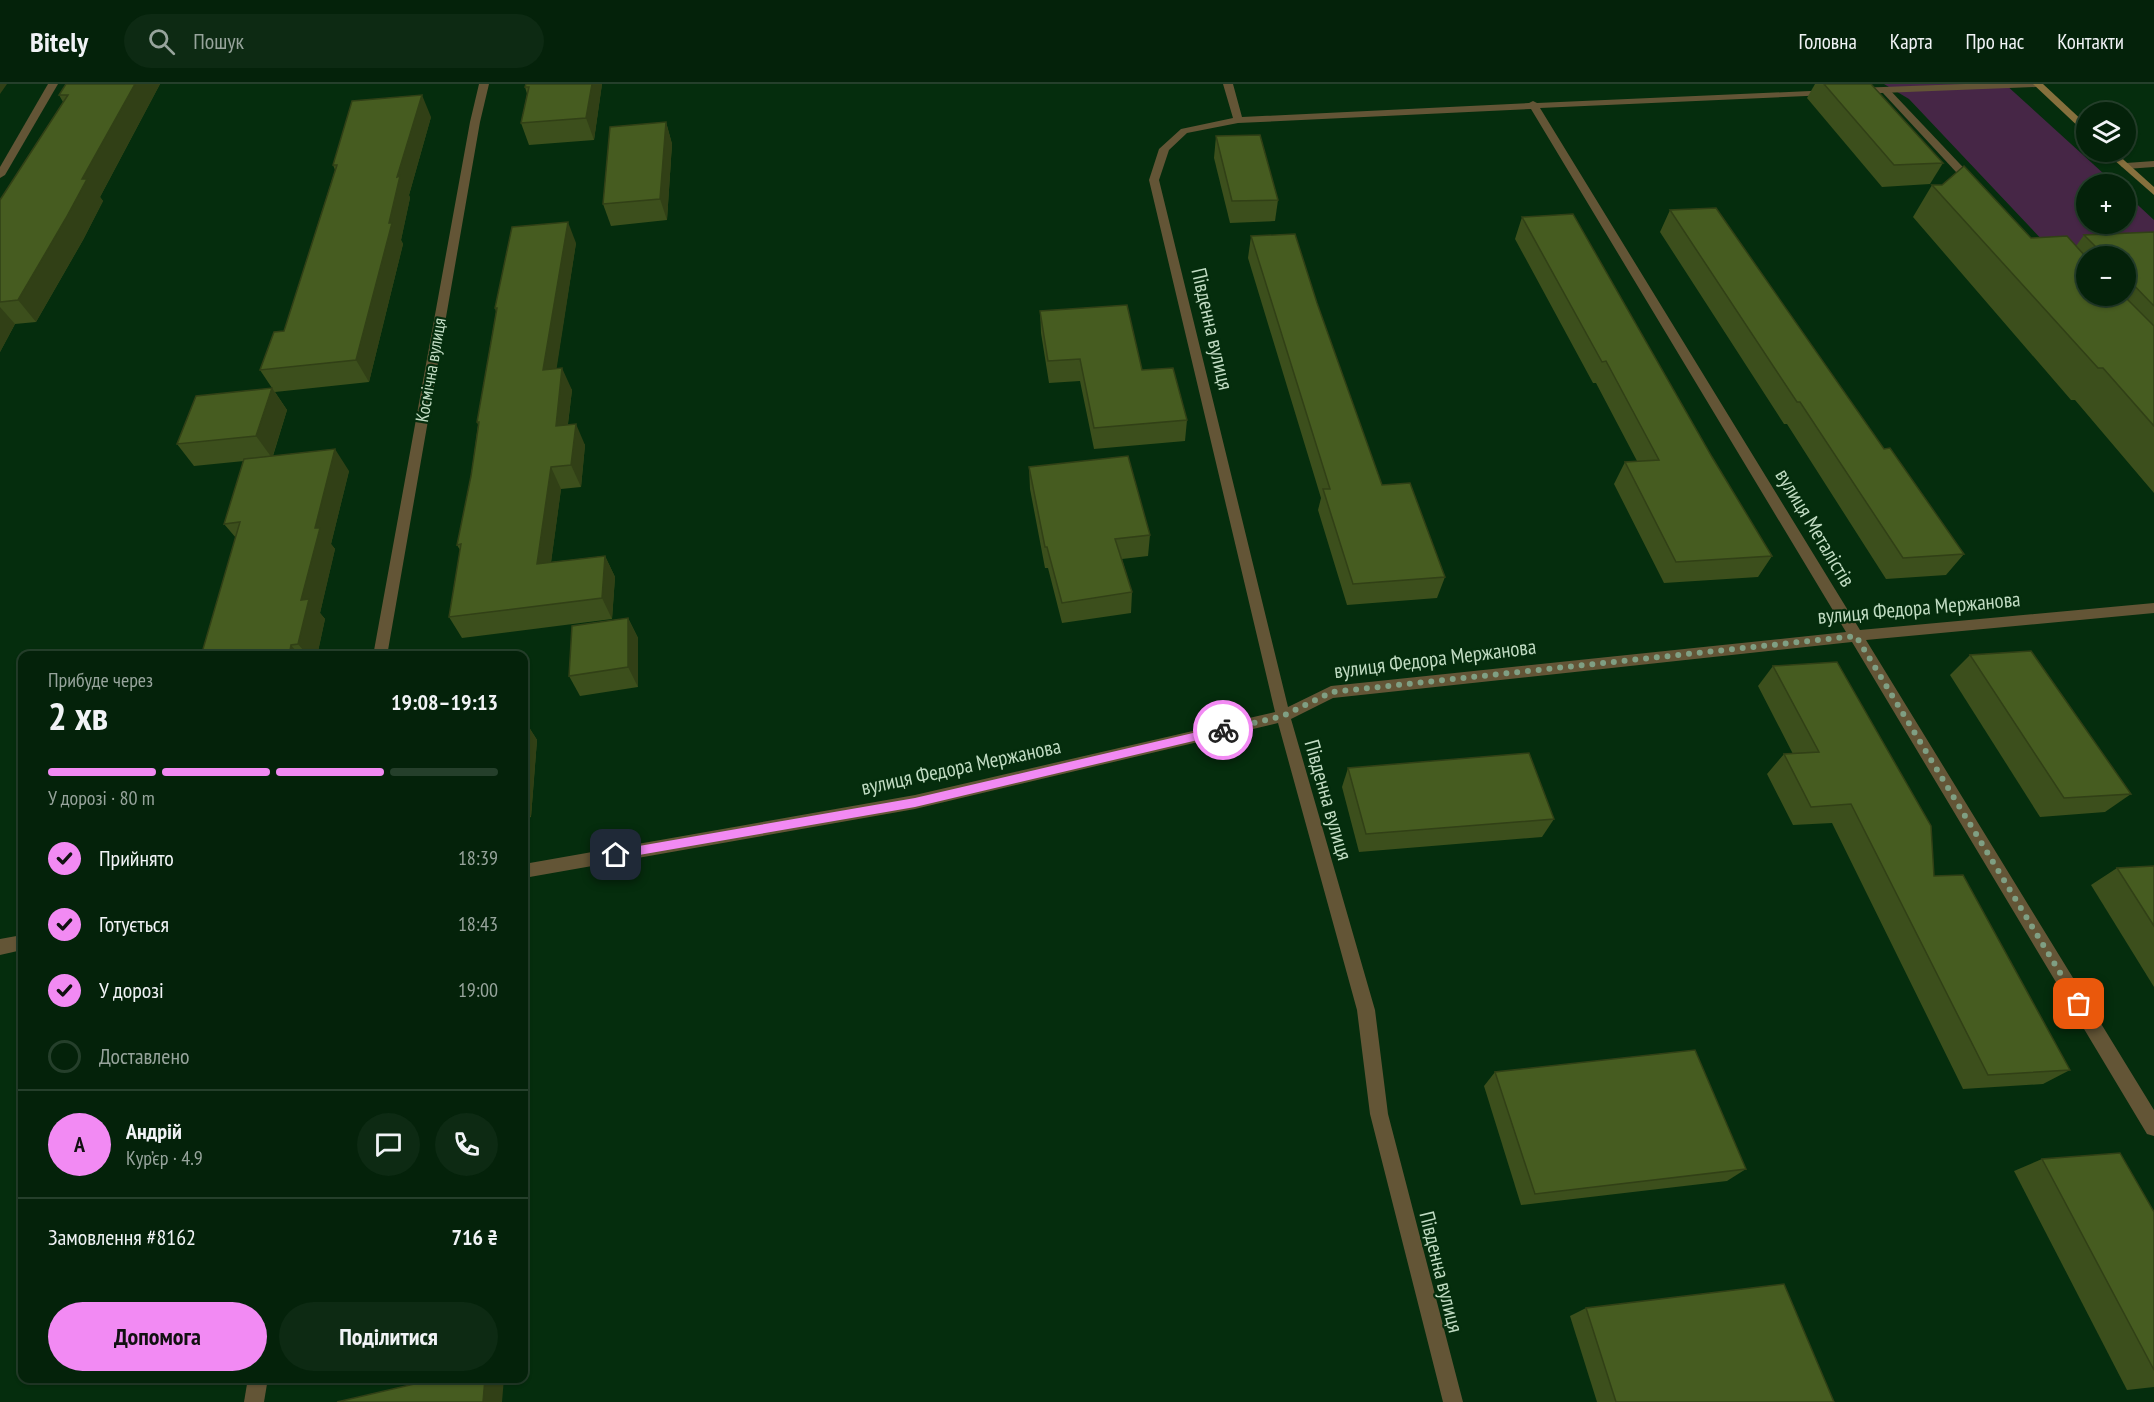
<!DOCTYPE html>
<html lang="uk">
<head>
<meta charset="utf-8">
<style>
	body { margin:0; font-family:"PT Sans Narrow",sans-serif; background:#0d2a13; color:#f1f3f6; height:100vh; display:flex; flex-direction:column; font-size:22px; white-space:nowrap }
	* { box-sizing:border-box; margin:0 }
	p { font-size:20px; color:#97a49c }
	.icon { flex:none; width:33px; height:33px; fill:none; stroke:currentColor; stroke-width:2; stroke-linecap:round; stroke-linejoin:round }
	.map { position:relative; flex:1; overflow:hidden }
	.sheet { position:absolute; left:18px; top:567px; width:510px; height:732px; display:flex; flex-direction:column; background:#04220a; border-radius:12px; box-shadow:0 2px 4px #0004,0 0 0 2px #253f2b }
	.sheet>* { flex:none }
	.controls { position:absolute; left:2076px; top:18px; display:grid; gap:12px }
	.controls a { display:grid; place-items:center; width:60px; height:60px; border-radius:50%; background:#04220a; box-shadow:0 2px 4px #0004,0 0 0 2px #253f2b; font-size:30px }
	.pin { position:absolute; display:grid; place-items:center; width:51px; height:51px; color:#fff; margin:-26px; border-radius:12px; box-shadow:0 3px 9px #0006 }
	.courier { position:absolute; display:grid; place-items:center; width:60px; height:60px; margin:-30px; border:4px solid #f28af3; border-radius:50%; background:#fff; color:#222; box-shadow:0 2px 8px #0007 }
	.headline em { font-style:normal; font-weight:800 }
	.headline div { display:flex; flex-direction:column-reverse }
	.headline { display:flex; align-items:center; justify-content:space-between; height:102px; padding:0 30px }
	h1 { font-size:39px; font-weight:800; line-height:45px }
	.bar { display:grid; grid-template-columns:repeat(4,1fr); gap:9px 6px; align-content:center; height:72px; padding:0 30px }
	.bar i { height:8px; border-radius:4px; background:#253f2b }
	.bar .selected { background:#f28af3 }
	.bar p { grid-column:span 4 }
	.line { display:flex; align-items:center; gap:15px; padding:0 30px; border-top:2px solid #253f2b }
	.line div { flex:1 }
	.round { display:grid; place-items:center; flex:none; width:63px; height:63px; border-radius:32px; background:#0d2a13 }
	ol { padding:0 30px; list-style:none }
	li { display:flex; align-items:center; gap:18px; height:66px }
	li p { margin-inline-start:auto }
	li .icon { padding:6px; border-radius:50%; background:#f28af3; color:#111; stroke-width:4 }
	li:last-child { color:#97a49c }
	li i { width:33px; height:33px; border:3px solid #253f2b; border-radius:50% }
	.action { display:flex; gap:12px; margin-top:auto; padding:12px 30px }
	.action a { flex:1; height:69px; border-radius:36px; background:#f28af3; color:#111; font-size:24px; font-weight:800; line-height:69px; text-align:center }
	.action a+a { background:#0d2a13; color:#f1f3f6 }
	header { display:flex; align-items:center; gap:36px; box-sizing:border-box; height:84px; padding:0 30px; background:#04220a; border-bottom:2px solid #253f2b }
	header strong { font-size:28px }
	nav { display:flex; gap:33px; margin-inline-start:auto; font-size:21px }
	.search { width:420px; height:54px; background:#0d2a13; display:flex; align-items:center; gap:15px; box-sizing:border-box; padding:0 21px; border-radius:33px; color:#97a49c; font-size:22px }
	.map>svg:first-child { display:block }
	.green { fill:#462646 }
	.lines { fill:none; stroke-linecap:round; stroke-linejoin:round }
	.service { fill:#635536; fill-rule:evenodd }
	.minor { fill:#635536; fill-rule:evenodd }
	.secondary { fill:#86703d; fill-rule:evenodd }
	.wall { fill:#3c4f1c; fill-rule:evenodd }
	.shaded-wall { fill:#314016 }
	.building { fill:#465c20; stroke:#314016; stroke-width:1.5 }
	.route { fill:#f28af3 }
	.done { stroke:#7f9f83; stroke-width:6; stroke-dasharray:0 10.8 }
	.labels { text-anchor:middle; stroke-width:4.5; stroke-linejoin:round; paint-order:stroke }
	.far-street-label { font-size:18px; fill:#c1dcc3; stroke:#052d0d }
	.street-label { font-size:21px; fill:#c1dcc3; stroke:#052d0d }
</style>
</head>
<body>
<header>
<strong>Bitely</strong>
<div class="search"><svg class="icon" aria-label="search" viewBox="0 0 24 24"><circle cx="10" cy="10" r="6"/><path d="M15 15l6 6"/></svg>Пошук</div>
<nav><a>Головна</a><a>Карта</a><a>Про нас</a><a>Контакти</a></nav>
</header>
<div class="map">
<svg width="2154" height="1318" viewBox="0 0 2154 1318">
	<rect width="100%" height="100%" fill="#052d0d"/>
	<path class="green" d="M1884,0h121l110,100h-29v40h40v-30l28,26v34l-107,-9 -138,-146z"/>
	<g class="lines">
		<g class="service">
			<path d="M1882,4h6l89,94v4h-8l-87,-94z"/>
			<path d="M2154,77v6l-28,2 -5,-3 5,-3z"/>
		</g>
		<g class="minor">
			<path d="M48,0h10l-53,91 -5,3v-11z"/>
			<path d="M479,0h10l-9,38 -93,534h-14l97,-534z"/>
			<path d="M1223,0h10l9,33 287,-14 4,-2 4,2 295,-13v4l-3,1 -289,13 320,522 294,-27v10l-288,27 288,470v26l-7,-2 -295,-492 -519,56 -42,21 84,291 13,104 75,288h-20l-73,-288 -13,-104 -79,-287 -363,86 -391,69v-14l391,-69 360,-83 -126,-532 10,-31 22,-20 52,-11zM1531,25l315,523 -515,54 -43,21 -129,-527 10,-30 18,-17 51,-10z"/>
			<path d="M1965,0h76l-5,3 -180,7 -5,-3 5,-3z"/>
			<path d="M22,851v15l-22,5v-16z"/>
			<path d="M248,1294h20l-4,24h-20z"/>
		</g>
		<g class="secondary">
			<path d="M2033,0h10l43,40v8l-3,-1z"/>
			<path d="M2105,68h10l39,35v8z"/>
		</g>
	</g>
	<g class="wall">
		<path d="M66,0h94l-60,113 3,4 -20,39 -47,82 -21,2 -15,28v-152l63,-98 -4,-7z"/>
		<path d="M602,0l-8,56 -65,5 -8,-22 6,-29 -2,-7z"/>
		<path d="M1815,0h56l72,79 -13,21 -48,3 -75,-89z"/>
		<path d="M431,33l-22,78 1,3 -9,42 2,4 -34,138 -94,10 12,18 -14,46 76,15 -18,73 4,5 -15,64 5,6 -8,37h-116l35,-118 -12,-14 20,-63 -50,5 -17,-22 95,-56 -12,-18 24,-39 51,-161 -2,-5z"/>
		<path d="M666,38l6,22 -5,76 -56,6 -8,-22z"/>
		<path d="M1216,52l62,64 -3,21 -45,2 -16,-65z"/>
		<path d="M1932,101l99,53 45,8 8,-11 70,-3v261l-79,-93h-4l-158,-183zM2086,172h40v40h-40z"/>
		<path d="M1670,126l214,239 80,105 -18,21 -60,4 -99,-155h-3l-124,-192z"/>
		<path d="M1522,133l190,240 60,99 -14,21 -94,6 -50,-99 11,-22 12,-1 -41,-78h-3l-78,-144z"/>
		<path d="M1251,152l66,67 65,182 63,92 -8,21 -90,7 -29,-95 3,-12 -73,-240z"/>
		<path d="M576,159l-20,126 16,21 -4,34 17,21 -4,42 -20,2 -10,73 54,-6 10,21 -3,42 -150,19 -13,-21 11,-67 -3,-5 14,-69 7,-51 -1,-3 19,-110 -1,-4z"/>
		<path d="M1040,227l102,59 45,50 -2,21 -91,8 -14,-68 -31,2 -8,-50z"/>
		<path d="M1029,383l121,68 -2,21 -26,3 10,33 -1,21 -69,10 -14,-55h-3l-15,-79z"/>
		<path d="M628,534l10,20v49l-58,9 -11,-20z"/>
		<path d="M1970,571l161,139 -26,18 -65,5 -90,-142z"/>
		<path d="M1773,582l161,210 136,194 -27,14 -80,5 -131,-266 -39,2 -26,-51 17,-20h9l-35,-68z"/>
		<path d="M524,637h1l12,19 -6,77 -7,2z"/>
		<path d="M1348,684l206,51 -12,18 -183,15 -17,-65z"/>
		<path d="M2154,782v121l-63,-102 26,-17z"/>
		<path d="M1495,988l251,97 -19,12 -206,24 -37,-119z"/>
		<path d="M2042,1075l112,53v175l-27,3 -113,-219z"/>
		<path d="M1586,1224l248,94h-237l-27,-86z"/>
	</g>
	<g class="shaded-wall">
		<path d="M0,0h7l-7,10z"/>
		<path d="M135,0h25l-60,113 3,4 -20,39 -47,82 -18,-22 64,-121z"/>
		<path d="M592,0h10l-8,56 -8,-22z"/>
		<path d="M422,11l9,22 -22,78 1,3 -9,42 2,4 -34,138 -13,-22 33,-137 8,-46z"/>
		<path d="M666,38l6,22 -5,76 -7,-21z"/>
		<path d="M568,138l8,21 -23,149 -10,-22z"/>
		<path d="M0,223l15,17 -15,28z"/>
		<path d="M562,284l10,22 -7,57 -9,-21z"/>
		<path d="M272,304l15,22 -15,48 -16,-22z"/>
		<path d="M576,340l9,21 -4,42 -10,-22z"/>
		<path d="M335,365l14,22 -18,73 4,5 -15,64 5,6 -8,37h-9l-10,-12 3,-44 14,-72z"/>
		<path d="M551,383l10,22 -13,96 -11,-21z"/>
		<path d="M605,472l10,21 -3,42 -10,-21z"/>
		<path d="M628,534l10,20v49l-10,-20z"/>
		<path d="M291,561l9,11h-11z"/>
		<path d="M525,637l12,19 -6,77 -7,-10v-72z"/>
		<path d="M485,1294h19l-2,24h-19z"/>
	</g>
	<g class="building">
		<path d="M66,0h69l-53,95h5l-21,39 -48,82 -18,2v-102l68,-105h-9z"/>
		<path d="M526,0h66l-6,34 -65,5 8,-36h-4z"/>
		<path d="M1824,0h47l72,79 -49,2z"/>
		<path d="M422,11l-25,82 3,-1 -11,47h3l-36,137 -96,10 14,-38 10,-1 53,-166h-4l19,-64z"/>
		<path d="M666,38l-6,77 -57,5 7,-77z"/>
		<path d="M1260,51l18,65 -46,1 -16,-65z"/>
		<path d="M1964,82l67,72 36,-2 19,21v39h38l30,30v100l-51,-58h-5l-166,-183h10z"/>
		<path d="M1716,124l168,241 6,-1 74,106 -61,4 -103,-156h-3l-127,-192z"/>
		<path d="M1573,130l139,243 60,99 -96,6 -51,-100 34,-2 -53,-99 -4,1 -80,-145z"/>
		<path d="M568,138l-25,148 19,-2 -6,58 20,-2 -5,41 -20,2 -14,97 68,-8 -3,42 -153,19 12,-73 -4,1 14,-69 8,-54h-2l20,-114h-2l17,-81z"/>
		<path d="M2154,148v74l-28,-29v-21h-21l-21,-21z"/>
		<path d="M1295,150l22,69 65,182 28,-2 35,94 -92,7 -30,-95h7l-79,-253z"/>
		<path d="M1127,221l15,65 31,-2 14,52 -93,8 -14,-69 -32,2 -8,-50z"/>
		<path d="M272,304l-16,48 -79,8 19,-48z"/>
		<path d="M335,365l-20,79h5l-19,72 8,-1 -11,45 -7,1 -2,11h-88l39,-134 -16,2 20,-65z"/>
		<path d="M1128,372l22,79 -35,4 17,53 -70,11 -15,-56h-2l-16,-80z"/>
		<path d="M628,534v49l-59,9 3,-50z"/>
		<path d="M2031,567l100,143 -67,4 -94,-143z"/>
		<path d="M1837,578l94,164 3,50 29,-1 107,195 -82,5 -137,-271 -40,3 -27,-53 35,-2 -46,-86z"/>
		<path d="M1529,669l25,66 -188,15 -18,-66z"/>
		<path d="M2154,782v60l-37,-58z"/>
		<path d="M1695,966l51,119 -211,25 -40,-122z"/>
		<path d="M2120,1069l34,59v158l-112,-211z"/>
		<path d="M1784,1200l50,118h-218l-30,-94z"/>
		<path d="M440,1294h45l-2,24h-146z"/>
	</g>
	<path class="route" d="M1223,642l5,4 -5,4 -308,73 -299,52 -5,-4 5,-5 299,-52z"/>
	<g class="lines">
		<path class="done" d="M1223,646l60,-14 49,-24 524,-56 223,368"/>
	</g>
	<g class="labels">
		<g class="far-street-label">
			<text transform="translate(431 286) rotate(-80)" y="6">Космічна вулиця</text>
		</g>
		<g class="street-label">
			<text transform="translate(1212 245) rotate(77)" y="7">Південна вулиця</text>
			<text transform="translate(1815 444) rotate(59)" y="7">вулиця Металістів</text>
			<text transform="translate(1919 524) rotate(-5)" y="7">вулиця Федора Мержанова</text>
			<text transform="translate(1435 575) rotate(-7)" y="7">вулиця Федора Мержанова</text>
			<text transform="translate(961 683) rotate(-12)" y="7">вулиця Федора Мержанова</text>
			<text transform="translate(1328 716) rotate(74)" y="7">Південна вулиця</text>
			<text transform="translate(1441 1188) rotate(76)" y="7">Південна вулиця</text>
		</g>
	</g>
</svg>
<div class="controls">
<a><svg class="icon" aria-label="layers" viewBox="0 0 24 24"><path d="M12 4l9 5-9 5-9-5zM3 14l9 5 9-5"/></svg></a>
<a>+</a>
<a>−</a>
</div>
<div class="pin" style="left:2079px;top:920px;background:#ea580c"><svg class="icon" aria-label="bag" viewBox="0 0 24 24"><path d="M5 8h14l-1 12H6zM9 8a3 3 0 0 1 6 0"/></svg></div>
<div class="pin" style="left:616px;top:771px;background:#1f2937"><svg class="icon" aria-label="home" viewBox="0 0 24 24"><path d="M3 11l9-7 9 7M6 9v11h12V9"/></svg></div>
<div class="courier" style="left:1223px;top:646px"><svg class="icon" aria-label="bike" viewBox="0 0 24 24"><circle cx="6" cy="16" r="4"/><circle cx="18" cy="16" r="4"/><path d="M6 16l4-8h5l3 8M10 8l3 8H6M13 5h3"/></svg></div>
<section class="sheet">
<div class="headline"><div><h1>2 хв</h1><p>Прибуде через</p></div><em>19:08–19:13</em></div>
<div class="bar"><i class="selected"></i><i class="selected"></i><i class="selected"></i><i></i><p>У дорозі · 80 m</p></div>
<ol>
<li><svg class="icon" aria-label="check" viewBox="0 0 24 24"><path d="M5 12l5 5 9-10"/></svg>Прийнято<p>18:39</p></li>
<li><svg class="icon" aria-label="check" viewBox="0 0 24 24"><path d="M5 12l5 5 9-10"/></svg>Готується<p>18:43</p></li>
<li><svg class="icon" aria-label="check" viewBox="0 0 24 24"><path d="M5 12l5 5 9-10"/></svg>У дорозі<p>19:00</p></li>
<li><i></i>Доставлено</li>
</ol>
<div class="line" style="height:108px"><b class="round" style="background:#f28af3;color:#111">А</b><div><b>Андрій</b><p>Кур’єр · 4.9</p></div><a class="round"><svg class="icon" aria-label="chat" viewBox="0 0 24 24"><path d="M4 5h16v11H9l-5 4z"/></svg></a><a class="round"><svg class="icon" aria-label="phone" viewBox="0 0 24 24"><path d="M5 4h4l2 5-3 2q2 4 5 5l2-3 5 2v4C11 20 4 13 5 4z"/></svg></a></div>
<div class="line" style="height:78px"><div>Замовлення #8162</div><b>716 ₴</b></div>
<div class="action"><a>Допомога</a><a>Поділитися</a></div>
</section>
</div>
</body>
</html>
